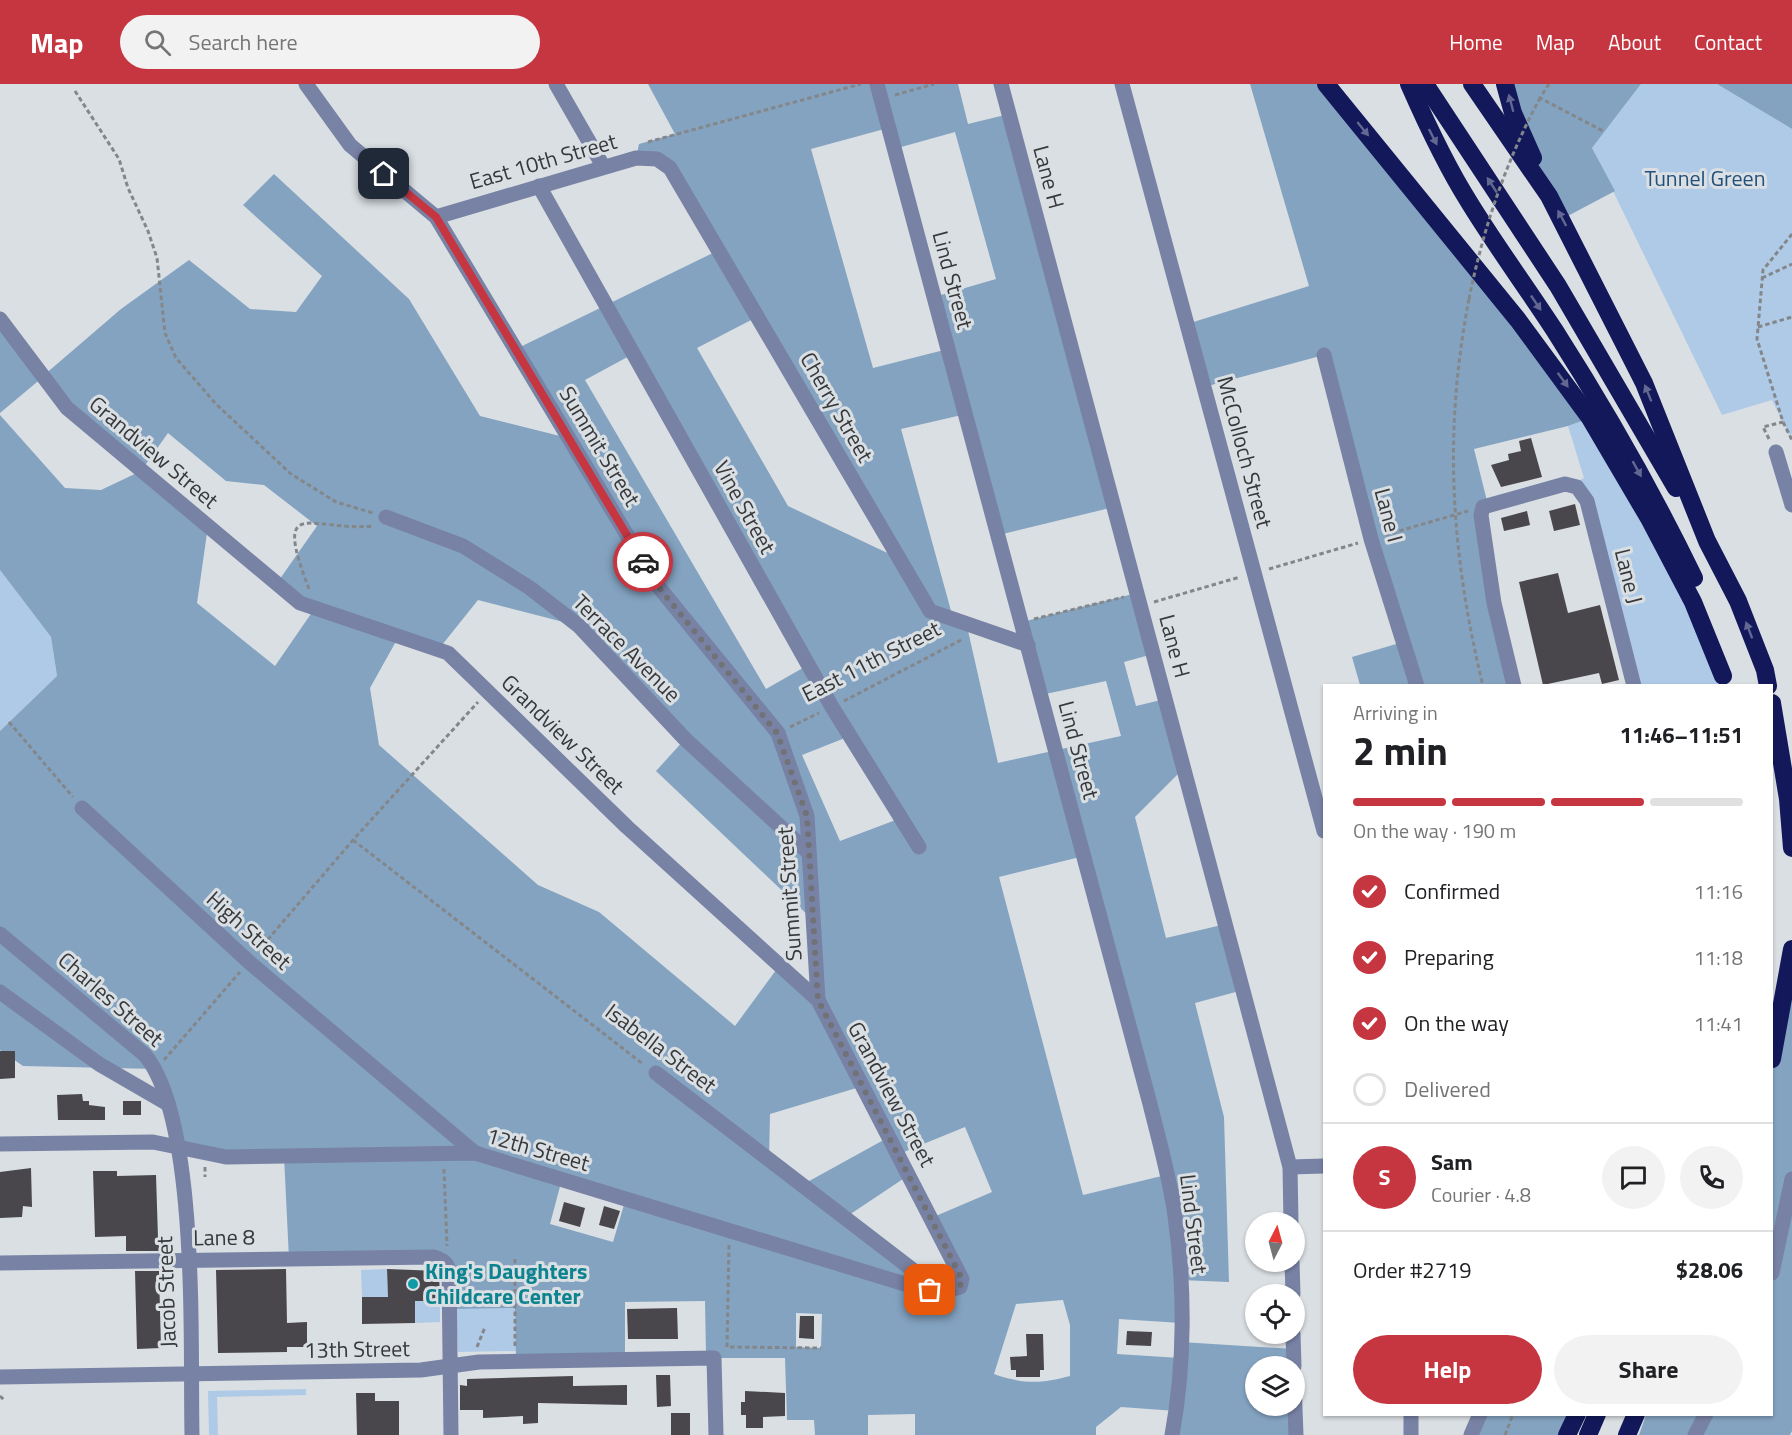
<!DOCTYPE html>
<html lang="en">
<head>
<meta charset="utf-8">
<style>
	body { margin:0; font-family:"Titillium Web",sans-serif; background:#f2f2f2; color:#202124; height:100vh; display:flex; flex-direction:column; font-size:22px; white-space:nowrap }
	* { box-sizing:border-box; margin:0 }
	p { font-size:20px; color:#757577 }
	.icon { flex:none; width:33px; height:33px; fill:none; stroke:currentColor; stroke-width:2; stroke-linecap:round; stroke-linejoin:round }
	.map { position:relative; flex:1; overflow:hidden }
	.side { position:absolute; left:1323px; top:600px; width:450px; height:732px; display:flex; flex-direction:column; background:#fff; border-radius:0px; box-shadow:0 2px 4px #0004 }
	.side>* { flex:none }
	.needle { width:39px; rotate:6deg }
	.fabs { position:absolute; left:1245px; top:1128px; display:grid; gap:12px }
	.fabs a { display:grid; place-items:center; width:60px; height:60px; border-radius:50%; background:#fff; box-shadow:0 2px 4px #0004; font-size:30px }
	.pin { position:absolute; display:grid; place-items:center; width:51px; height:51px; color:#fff; margin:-26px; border-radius:12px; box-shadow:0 3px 9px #0006 }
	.courier { position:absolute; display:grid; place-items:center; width:60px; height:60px; margin:-30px; border:4px solid #c63641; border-radius:50%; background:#fff; color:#222; box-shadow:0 2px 8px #0007 }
	.summary em { font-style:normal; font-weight:700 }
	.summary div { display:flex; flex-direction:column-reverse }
	.summary { display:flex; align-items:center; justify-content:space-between; height:102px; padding:0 30px }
	h1 { font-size:39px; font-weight:700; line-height:45px }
	.bar { display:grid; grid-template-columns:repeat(4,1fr); gap:9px 6px; align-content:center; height:72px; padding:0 30px }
	.bar i { height:8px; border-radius:4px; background:#e0e0e0 }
	.bar .selected { background:#c63641 }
	.bar p { grid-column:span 4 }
	.line { display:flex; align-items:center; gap:15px; padding:0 30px; border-top:2px solid #e0e0e0 }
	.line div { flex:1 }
	.round { display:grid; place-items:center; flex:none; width:63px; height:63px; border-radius:32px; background:#f2f2f2 }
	ol { padding:0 30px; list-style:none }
	li { display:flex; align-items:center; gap:18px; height:66px }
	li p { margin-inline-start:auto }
	li .icon { padding:6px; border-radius:50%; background:#c63641; color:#fff; stroke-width:4 }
	li:last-child { color:#757577 }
	li i { width:33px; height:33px; border:3px solid #e0e0e0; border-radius:50% }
	.action { display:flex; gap:12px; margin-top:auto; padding:12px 30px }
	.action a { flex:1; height:69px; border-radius:36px; background:#c63641; color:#fff; font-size:24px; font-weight:700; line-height:69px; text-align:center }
	.action a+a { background:#f2f2f2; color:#202124 }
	header { display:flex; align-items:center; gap:36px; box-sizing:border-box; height:84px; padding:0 30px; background:#c63641; color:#fff }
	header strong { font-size:28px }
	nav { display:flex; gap:33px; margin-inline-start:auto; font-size:21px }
	.search { width:420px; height:54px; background:#f2f2f2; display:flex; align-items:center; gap:15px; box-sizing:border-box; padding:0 21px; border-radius:33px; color:#757577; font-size:22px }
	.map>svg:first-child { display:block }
	.green { fill:#afcae7 }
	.forest { fill:#84a3c1; fill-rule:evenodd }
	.building { fill:#49474b }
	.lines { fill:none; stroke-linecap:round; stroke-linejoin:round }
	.path { stroke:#84878a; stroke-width:3; stroke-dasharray:4.5 3; stroke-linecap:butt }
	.minor { stroke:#7882a4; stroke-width:15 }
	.highway { stroke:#12185a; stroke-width:18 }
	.path-bridge { stroke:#84878a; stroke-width:3; stroke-dasharray:4.5 3; stroke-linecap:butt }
	.oneway { fill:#626891 }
	.done { stroke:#707275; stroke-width:6; stroke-dasharray:0 10.8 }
	.route { stroke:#c63641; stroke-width:8 }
	.culture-dot { fill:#0f9aa8; stroke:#dadfe3; stroke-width:2 }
	.labels { text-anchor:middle; stroke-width:6; stroke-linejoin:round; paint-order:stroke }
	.street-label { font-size:22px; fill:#37383a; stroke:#dadfe3 }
	.park-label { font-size:22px; fill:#23517b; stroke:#dadfe3 }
	.culture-label { font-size:22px; font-weight:bold; fill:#0d838f; stroke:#dadfe3; text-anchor:start }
</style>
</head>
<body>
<header>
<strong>Map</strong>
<div class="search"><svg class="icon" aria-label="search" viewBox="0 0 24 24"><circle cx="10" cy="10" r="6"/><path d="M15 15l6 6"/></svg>Search here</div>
<nav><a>Home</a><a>Map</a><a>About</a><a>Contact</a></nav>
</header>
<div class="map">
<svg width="1792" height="1351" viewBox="0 0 1792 1351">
	<rect width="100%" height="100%" fill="#dadfe3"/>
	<g class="green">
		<path d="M1641,0h76l75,45v305l-3,1 -17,-35 -50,15 -130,-267z"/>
		<path d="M1590,334l133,258 2,9h-91l-47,-184 -16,-16 13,-7 -16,-52z"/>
		<path d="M0,486l51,67 6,39 -57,55z"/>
		<path d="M387,1185l1,28h-26l-1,-27z"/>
		<path d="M415,1217h25v21l-25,1z"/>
		<path d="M456,1224h59l1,43 -58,1z"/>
		<path d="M306,1305v6l-89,2 1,38h-9l-1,-44z"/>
	</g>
	<g class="forest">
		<path d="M648,0h310l10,40 41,-10 105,393 -115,28 -33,-121 -65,15 52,189 13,4 32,141 123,-27 -15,-55 -65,14 -19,-73 115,-29 16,61 -29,8 12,44 29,-7 19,69 -49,49 31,121 60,-14 17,66 -48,13 29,114 5,165 -49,-2 1,43 -62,-4 -2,35 63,4 1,-16 113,7v17h-38v40h38l2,29h-124l4,-24 -55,-4 -25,20v8h-181v-21l-47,1v20h-53l-1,-15h-27l-2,-62h-71l-8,-5 -1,-52 -80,1v58l-109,1 -1,-53 -65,1 -3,-46 -158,-4 -5,-103 -106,-8 -22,-79 -133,-3 -23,-16v-319l57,-55 -6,-39 -51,-67v-155l65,73 36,2 40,-19 -98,-94 -43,36v-94l43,57 78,-67 68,-49 61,49 46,3 26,-36 -79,-71 31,-31 135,125 71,117 88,22 -52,-89 203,-99 -49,-82 -34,-10 3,-14 36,-10zM888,44l6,21 61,-17 41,147 -62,18 14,52 -75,19 -62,-219zM757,233l141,241 -110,-52 -91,-158zM633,270l175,311 -42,24 -181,-309zM168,349l58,48 38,4 53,41 -40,57 38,25 -40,58 -78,-63 11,-77 -67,-55zM478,516l101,26 106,113 -29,32 157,149 4,80 -38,-34 -44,60 -136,-114 -61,-27 -159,-140 -9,-57 29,-52 39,14zM850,652l51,82 -61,23 -38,-86zM1084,772l82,319 -83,20 -84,-318zM863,1002l26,51 -87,48 -33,-25 1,-46zM965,1043l27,65 -61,26 28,69 -17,5 -96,-75 63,-42 -10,-21zM562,1095l64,19 -13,44 -63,-18zM1063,1216l7,25v51c-29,8 -48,8 -76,-2l22,-70zM796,1229l26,1 -1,34 -25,-1z"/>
		<path d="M1250,0h76l264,334 -22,8 -94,23 14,56 -5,2 31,178h-154l-8,-28 51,-15 -79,-287 -120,32 -17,-63 122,-38z"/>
		<path d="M1512,0h129l-49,64 23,43 -53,28 -13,-23z"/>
		<path d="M1717,0h75v45z"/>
		<path d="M1792,864v483l-2,4h-151l7,-20 126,-1v-359z"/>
		<path d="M1474,1331h103l-10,20h-96z"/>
	</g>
	<g class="building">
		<path d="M1531,354l11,39 -41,10 -10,-22 18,-5 -1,-6 13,-3 -2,-10z"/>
		<path d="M1575,420l5,21 -26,6 -5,-20z"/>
		<path d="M1527,427l3,14 -26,6 -3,-13z"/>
		<path d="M1558,489l10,40 32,-8 19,75 -17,4 -3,-11 -56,12 -24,-103z"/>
		<path d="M0,967h15v27l-15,1z"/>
		<path d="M82,1010l1,7h6v4l16,2v13h-47l-1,-25z"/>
		<rect x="123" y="1017" width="18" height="14"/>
		<path d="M31,1084l1,39 -9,-1 -1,11 -22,1v-46z"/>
		<path d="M93,1087h24v5l39,-1 2,63h5v13h-37v-15l-31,1z"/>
		<path d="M564,1118l21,6 -5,19 -21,-6z"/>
		<path d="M604,1122l16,5 -6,18 -15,-4z"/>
		<path d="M286,1185l1,54 20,-1v25h-20v5l-69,1 -2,-83z"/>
		<path d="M387,1185l52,2 1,30h-25v22l-53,1v-27h26z"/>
		<path d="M135,1187h24l2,77 -24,1z"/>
		<path d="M677,1224l1,31h-50l-1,-30z"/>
		<path d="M800,1232h14v23l-15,-1z"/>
		<path d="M1127,1247l25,1 -1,14 -25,-1z"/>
		<path d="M1026,1250h17l1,36h-4v7h-24v-7h-5l-1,-13 17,-1z"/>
		<path d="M656,1291h14l1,31 -14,1z"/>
		<path d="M573,1292v10l54,-1v20l-89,-2v20l-15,1v-8l-40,2v-8h-23v-25l7,1v-7z"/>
		<path d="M745,1307l40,2v23l-22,1v11h-17v-13h-5v-13h4z"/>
		<path d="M356,1309h19v8h24v34h-42z"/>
		<rect x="671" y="1329" width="19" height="22"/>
	</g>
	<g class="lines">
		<g class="path">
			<path d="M1549,0l-9,14 63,33"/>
			<path d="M75,7l44,68 9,29 20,43 9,27 8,75 11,25 40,46 75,70 45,28 37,11"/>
			<path d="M895,11l39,-11"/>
			<path d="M648,58l213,-58"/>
			<path d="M1792,150l-29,36 -6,69 26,83 9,18"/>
			<path d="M1762,194l30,-14"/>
			<path d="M1469,215c-26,134 -18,255 14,387"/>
			<path d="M1758,243l34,-10"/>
			<path d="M1769,355l-6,-12 20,-5"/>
			<path d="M1385,451l83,-24"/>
			<path d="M1269,485l89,-26"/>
			<path d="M309,505c-37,-96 2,-57 64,-63"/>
			<path d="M1154,518l86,-25"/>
			<path d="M1034,535l90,-22"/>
			<path d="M844,617l119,-62"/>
			<path d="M9,638l64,75"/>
			<path d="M790,643l29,-14"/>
			<path d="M353,756l290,224"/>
			<path d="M258,867l95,-111 125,-138"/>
			<path d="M164,976l76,-88"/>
			<path d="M205,1083v10"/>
			<path d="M444,1085l3,77"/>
			<path d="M729,1161l-2,102 94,1"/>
			<path d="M515,1175v88"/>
			<path d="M477,1263l8,-20"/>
			<path d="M0,1312l5,5"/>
			<path d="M1505,1351l8,-21"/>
		</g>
		<g class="minor">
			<path d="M306,0l44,61 86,72 221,368 121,148 29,83 11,184"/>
			<path d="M556,0l47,82"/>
			<path d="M877,0l273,1020c9,37 20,74 25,112 10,71 10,149 -3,219"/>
			<path d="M1001,0l289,1083 1,55"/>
			<path d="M1122,0l202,747"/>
			<path d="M539,102l293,521 87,140"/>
			<path d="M436,133l200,-59 21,1 13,9 260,443 98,34"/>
			<path d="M0,235l67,89 233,195 148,50 179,174 191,173 144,279 -2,8 -18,5 -24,-4 -443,-135 -249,4 -73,-15 -153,2"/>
			<path d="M1324,271l47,184 46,147"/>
			<path d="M1776,368l16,53"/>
			<path d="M386,433l77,29 67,42 49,38 106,113 124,114"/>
			<path d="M1514,602l-20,-83 -13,-88 2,-8 82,-23 12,3 10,14 47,185"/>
			<path d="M82,724l167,154 226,191"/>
			<path d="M0,850l145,121c54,66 45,291 47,380"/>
			<path d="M0,908l99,72 69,40"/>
			<path d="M656,989l283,217"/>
			<path d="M1290,1083l34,-1"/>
			<path d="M1292,1178l1,32"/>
			<path d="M0,1179l434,-6c8,3 12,4 15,13l2,165"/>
			<path d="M1772,1189l20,-94"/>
			<path d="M1293,1250l1,32"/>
			<path d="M0,1293l421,-7 58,-8 235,-4 2,77"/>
			<path d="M1294,1299l2,52"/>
			<path d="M1411,1351v-21"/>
			<path d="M1471,1351l9,-21"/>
			<path d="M1695,1351l11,-21"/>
		</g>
		<g class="highway">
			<path d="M1326,0l192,236 72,98 60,102 43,82 30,74"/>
			<path d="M1409,0c18,41 36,80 60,118 27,44 58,86 86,129 51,80 98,162 139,247"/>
			<path d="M1425,0l133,202 118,202"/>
			<path d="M1472,0l77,112 95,187 63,158 31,60 27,69 3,16"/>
			<path d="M1505,0l8,29 20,45"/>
			<path d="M1772,619l16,96 4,49"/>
			<path d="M1772,975l20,-110"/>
			<path d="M1567,1351l10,-21"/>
			<path d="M1588,1351l9,-21"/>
			<path d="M1627,1351l9,-21"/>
		</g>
		<path class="path-bridge" d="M1469,215c14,-70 37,-138 71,-201"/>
	</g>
	<defs><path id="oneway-solid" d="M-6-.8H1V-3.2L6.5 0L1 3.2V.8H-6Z" transform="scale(1.5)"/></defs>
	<g class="oneway">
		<use href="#oneway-solid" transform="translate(1511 19) rotate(-105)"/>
		<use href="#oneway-solid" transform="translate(1363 45) rotate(51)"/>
		<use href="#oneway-solid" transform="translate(1433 53) rotate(63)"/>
		<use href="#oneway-solid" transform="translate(1492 101) rotate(-123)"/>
		<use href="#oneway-solid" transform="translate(1562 134) rotate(-118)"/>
		<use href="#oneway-solid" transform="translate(1536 219) rotate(56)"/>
		<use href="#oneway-solid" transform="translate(1563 296) rotate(54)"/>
		<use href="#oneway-solid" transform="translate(1648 309) rotate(-112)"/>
		<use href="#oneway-solid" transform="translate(1637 385) rotate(61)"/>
		<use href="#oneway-solid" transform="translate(1749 546) rotate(-111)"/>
	</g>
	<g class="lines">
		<path class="done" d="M643,478l14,23 120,148 30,83 11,184 144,279 -2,8 -9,5 -21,-2"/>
		<path class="route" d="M384,90l52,43 207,345"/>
	</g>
	<circle class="culture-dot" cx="413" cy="1200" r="6"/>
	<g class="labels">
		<g class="street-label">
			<text transform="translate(543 77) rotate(-16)" y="8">East 10th Street</text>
			<text transform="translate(1049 93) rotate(75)" y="8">Lane H</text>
			<text transform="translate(953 196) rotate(75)" y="8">Lind Street</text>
			<text transform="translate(837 323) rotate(60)" y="8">Cherry Street</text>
			<text transform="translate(600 362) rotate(59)" y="8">Summit Street</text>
			<text transform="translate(154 368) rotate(40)" y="8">Grandview Street</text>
			<text transform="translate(1245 368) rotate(75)" y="8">McColloch Street</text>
			<text transform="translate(745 423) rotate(61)" y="8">Vine Street</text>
			<text transform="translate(1389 431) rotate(75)" y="8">Lane I</text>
			<text transform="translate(1629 492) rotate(76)" y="8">Lane J</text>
			<text transform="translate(1175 562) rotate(75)" y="8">Lane H</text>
			<text transform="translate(627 564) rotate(45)" y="8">Terrace Avenue</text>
			<text transform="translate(871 577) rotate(-27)" y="8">East 11th Street</text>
			<text transform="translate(563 650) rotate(44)" y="8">Grandview Street</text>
			<text transform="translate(1079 666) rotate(75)" y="8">Lind Street</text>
			<text transform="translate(789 810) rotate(-94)" y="8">Summit Street</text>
			<text transform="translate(249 846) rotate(42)" y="8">High Street</text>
			<text transform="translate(111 915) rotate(41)" y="8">Charles Street</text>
			<text transform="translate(661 964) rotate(37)" y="8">Isabella Street</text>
			<text transform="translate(892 1010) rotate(62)" y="8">Grandview Street</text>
			<text transform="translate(538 1065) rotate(16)" y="8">12th Street</text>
			<text transform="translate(1194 1140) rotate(83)" y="8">Lind Street</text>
			<text transform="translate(224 1153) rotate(-1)" y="8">Lane 8</text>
			<text transform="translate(166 1208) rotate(-92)" y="8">Jacob Street</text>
			<text transform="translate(357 1265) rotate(-1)" y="8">13th Street</text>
		</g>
		<g class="park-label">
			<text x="1705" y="102">Tunnel Green</text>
		</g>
		<g class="culture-label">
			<text x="425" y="1195">King's Daughters<tspan x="425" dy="25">Childcare Center</tspan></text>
		</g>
	</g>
</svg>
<div class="fabs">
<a><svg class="needle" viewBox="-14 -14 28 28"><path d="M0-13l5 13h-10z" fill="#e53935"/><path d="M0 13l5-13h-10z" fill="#757577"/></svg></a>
<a><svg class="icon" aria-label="locate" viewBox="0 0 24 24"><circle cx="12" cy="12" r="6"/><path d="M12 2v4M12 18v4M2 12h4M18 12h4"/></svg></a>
<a><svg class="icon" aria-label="layers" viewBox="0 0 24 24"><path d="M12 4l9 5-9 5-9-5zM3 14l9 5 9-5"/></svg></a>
</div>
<div class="pin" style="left:930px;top:1206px;background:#ea580c"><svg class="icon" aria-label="bag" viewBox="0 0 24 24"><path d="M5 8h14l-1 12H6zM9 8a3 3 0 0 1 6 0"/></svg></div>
<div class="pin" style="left:384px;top:90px;background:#1f2937"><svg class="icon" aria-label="home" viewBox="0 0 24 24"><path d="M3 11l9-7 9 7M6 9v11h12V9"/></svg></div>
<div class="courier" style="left:643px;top:478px"><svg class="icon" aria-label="car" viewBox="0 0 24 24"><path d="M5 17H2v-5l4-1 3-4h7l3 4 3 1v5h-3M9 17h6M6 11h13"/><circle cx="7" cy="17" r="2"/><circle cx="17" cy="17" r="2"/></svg></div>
<section class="side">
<div class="summary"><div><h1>2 min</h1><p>Arriving in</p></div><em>11:46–11:51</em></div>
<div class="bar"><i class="selected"></i><i class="selected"></i><i class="selected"></i><i></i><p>On the way · 190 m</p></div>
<ol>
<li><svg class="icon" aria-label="check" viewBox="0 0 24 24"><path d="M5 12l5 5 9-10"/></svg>Confirmed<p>11:16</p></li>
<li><svg class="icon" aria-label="check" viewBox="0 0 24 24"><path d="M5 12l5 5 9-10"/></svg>Preparing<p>11:18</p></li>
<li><svg class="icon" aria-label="check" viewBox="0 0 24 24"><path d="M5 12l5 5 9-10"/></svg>On the way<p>11:41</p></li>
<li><i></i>Delivered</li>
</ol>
<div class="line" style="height:108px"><b class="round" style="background:#c63641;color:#fff">S</b><div><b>Sam</b><p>Courier · 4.8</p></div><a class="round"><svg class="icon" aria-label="chat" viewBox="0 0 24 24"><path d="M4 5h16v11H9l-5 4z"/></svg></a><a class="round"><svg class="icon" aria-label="phone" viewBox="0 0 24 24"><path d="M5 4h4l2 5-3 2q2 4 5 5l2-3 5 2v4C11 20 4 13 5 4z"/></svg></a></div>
<div class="line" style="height:78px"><div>Order #2719</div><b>$28.06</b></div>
<div class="action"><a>Help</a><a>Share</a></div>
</section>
</div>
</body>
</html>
